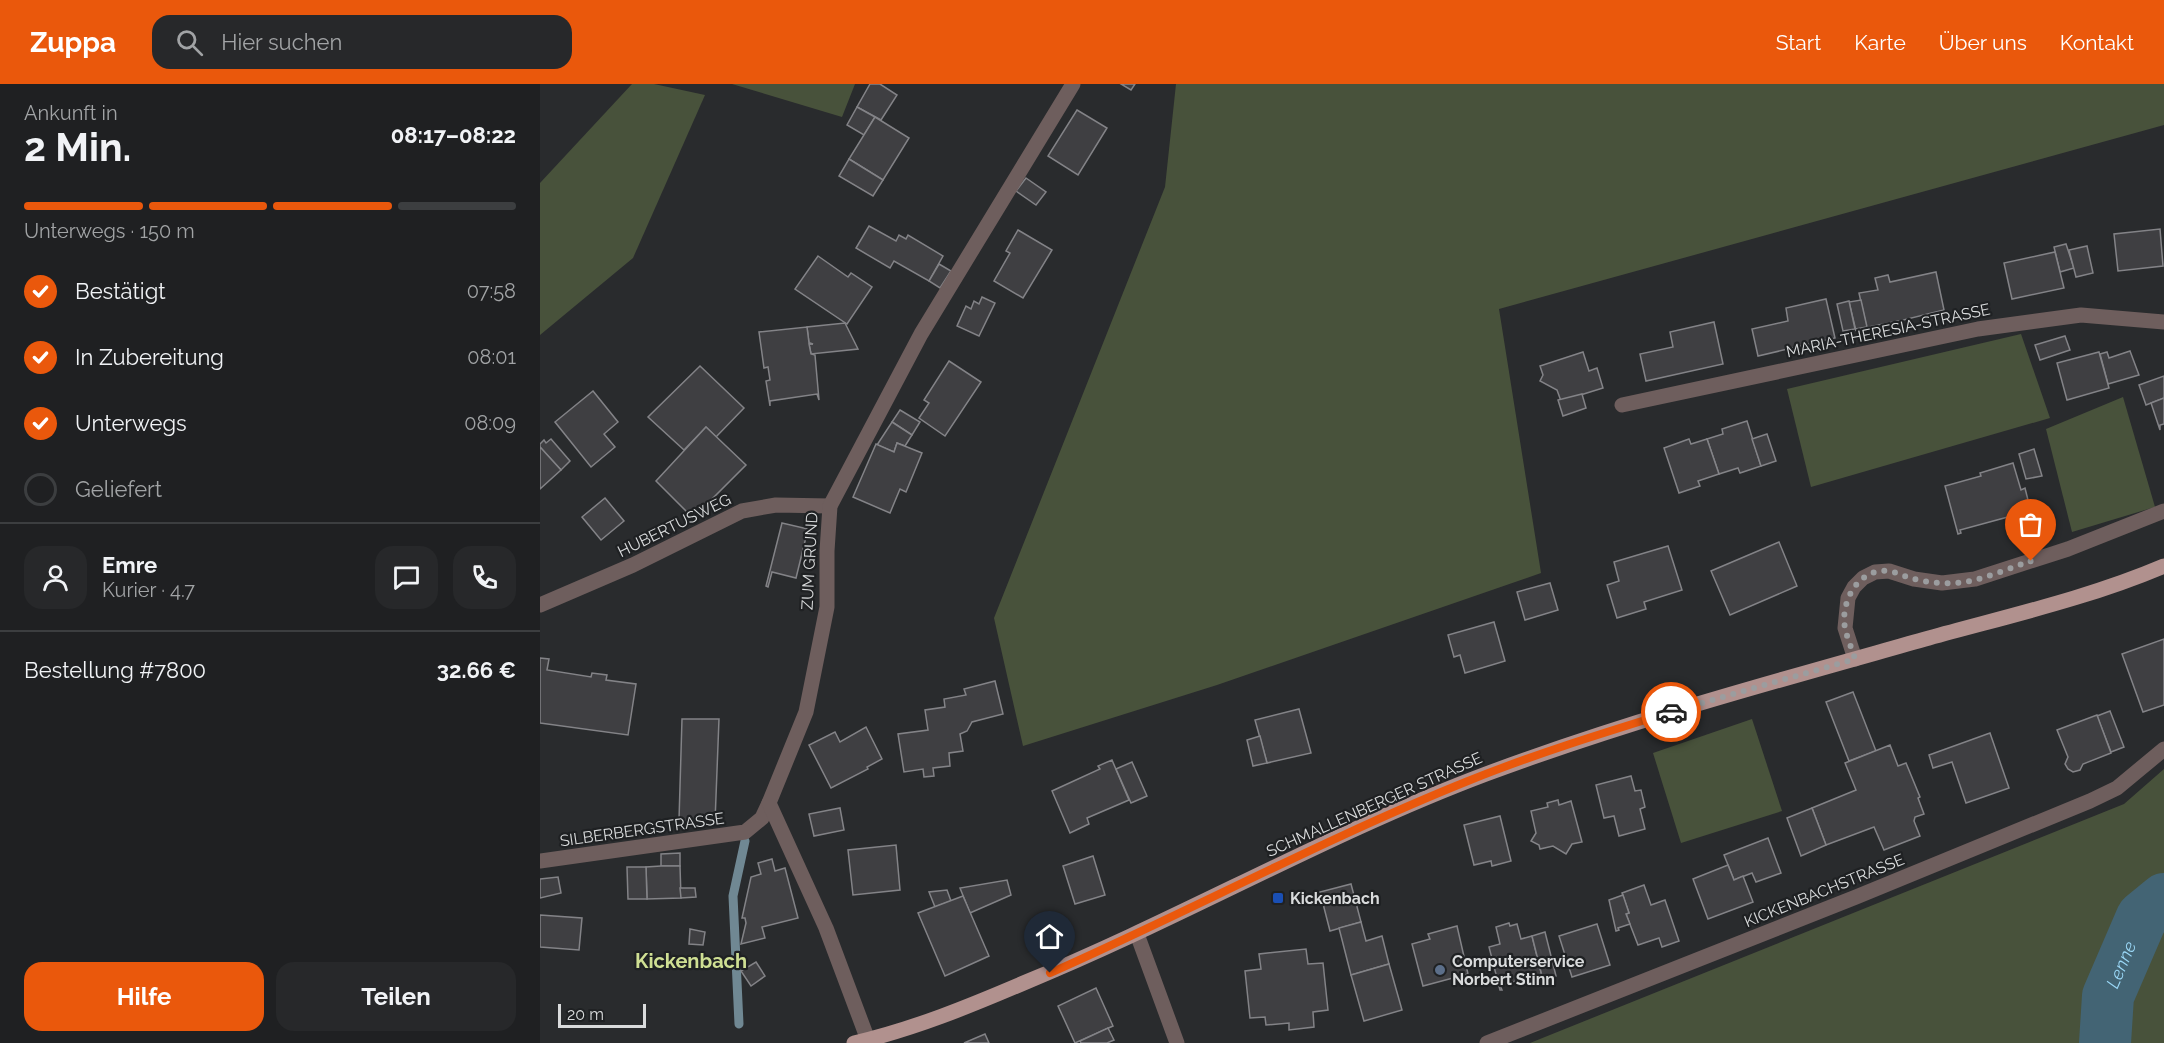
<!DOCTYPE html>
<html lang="de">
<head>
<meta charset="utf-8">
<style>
	body { margin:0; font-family:Raleway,sans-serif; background:#27282a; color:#f1f3f6; height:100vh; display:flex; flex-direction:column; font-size:22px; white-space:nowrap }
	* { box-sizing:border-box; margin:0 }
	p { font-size:20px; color:#a1a3a5 }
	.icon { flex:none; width:33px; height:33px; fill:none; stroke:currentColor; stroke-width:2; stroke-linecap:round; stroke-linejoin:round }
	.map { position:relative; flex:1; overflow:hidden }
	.sheet { display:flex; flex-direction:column; background:#1f2022; width:540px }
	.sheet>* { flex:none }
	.scale { position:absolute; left:18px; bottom:15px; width:88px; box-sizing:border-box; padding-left:6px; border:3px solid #d9dbdc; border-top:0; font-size:16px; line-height:21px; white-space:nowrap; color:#d9dbdc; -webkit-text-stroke:4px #1f2123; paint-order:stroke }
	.pin { position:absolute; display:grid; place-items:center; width:51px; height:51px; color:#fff; margin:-62px -26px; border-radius:50% 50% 50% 0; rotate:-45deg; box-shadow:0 0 6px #0007 }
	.pin .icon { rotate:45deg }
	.courier { position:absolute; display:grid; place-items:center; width:60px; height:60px; margin:-30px; border:4px solid #ea580c; border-radius:50%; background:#fff; color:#222; box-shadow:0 2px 8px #0007 }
	.headline em { font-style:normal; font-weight:700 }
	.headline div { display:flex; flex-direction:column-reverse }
	.headline { display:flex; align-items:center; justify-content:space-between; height:102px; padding:0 24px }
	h1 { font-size:39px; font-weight:700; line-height:45px }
	.bar { display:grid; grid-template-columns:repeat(4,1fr); gap:9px 6px; align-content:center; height:72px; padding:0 24px }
	.bar i { height:8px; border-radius:4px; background:#3c3e40 }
	.bar .current { background:#ea580c }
	.bar p { grid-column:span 4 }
	.line { display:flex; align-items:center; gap:15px; padding:0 24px; border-top:2px solid #3c3e40 }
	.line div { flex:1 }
	.round { display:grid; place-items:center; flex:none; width:63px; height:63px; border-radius:18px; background:#27282a }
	ol { padding:0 24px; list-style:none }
	li { display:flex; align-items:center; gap:18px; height:66px }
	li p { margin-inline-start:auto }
	li .icon { padding:6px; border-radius:50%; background:#ea580c; color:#fff; stroke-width:4 }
	li:last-child { color:#a1a3a5 }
	li i { width:33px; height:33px; border:3px solid #3c3e40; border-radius:50% }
	.cta { display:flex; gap:12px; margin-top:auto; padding:12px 24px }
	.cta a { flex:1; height:69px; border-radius:18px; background:#ea580c; color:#fff; font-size:24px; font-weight:700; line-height:69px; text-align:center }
	.cta a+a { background:#27282a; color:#f1f3f6 }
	header { display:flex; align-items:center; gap:36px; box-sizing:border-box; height:84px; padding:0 30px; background:#ea580c; color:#fff }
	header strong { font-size:28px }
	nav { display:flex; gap:33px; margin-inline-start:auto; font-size:21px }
	.search { width:420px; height:54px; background:#27282a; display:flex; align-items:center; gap:15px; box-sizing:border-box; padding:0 21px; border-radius:18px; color:#a1a3a5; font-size:22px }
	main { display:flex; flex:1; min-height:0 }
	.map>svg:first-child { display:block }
	.green { fill:#48523b }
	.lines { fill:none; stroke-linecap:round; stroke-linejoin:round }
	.stream { stroke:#708893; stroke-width:9 }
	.river { stroke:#436474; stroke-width:52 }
	.building { fill:#3f3f42; stroke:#838387; stroke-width:1.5 }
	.minor { stroke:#6e5e5d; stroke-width:15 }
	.major { stroke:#b1918e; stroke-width:15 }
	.done { stroke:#9b9d9f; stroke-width:6; stroke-dasharray:0 10.8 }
	.route { stroke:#ea580c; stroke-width:8 }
	.transit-dot { fill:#1a4fb4; stroke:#1f2123; stroke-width:2 }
	.service-dot { fill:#5c6f8a; stroke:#1f2123; stroke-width:2 }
	.labels { text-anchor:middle; stroke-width:4.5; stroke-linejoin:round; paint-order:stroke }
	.street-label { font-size:16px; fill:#d9dbdc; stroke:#1f2123 }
	.poi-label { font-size:16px; font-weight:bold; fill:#d9dbdc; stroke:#1f2123; text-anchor:start }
	.water-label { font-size:18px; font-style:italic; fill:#9ad7f6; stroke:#1f2123 }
	.quarter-label { font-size:20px; font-weight:bold; fill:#cfdf93; stroke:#1f2123 }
</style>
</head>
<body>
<header>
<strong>Zuppa</strong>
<div class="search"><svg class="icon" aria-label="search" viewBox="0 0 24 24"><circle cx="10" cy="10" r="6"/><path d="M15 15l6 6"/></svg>Hier suchen</div>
<nav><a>Start</a><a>Karte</a><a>Über uns</a><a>Kontakt</a></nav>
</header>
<main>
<section class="sheet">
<div class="headline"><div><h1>2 Min.</h1><p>Ankunft in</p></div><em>08:17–08:22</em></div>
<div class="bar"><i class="current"></i><i class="current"></i><i class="current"></i><i></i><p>Unterwegs · 150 m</p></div>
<ol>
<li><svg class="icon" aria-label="check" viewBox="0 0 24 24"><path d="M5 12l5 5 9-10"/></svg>Bestätigt<p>07:58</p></li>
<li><svg class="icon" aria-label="check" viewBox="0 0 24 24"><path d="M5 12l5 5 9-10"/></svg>In Zubereitung<p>08:01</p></li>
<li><svg class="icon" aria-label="check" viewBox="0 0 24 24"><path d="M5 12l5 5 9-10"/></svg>Unterwegs<p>08:09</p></li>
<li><i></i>Geliefert</li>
</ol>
<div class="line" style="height:108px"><a class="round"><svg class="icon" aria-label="person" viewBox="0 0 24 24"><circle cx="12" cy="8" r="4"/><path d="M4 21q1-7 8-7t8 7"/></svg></a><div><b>Emre</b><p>Kurier · 4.7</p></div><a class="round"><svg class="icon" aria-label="chat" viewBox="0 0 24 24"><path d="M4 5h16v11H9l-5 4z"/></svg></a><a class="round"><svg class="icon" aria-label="phone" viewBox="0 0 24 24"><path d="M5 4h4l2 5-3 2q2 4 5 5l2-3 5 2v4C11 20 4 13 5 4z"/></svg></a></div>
<div class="line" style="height:78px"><div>Bestellung #7800</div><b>32.66 €</b></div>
<div class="cta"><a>Hilfe</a><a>Teilen</a></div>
</section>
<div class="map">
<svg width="1624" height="959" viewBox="0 0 1624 959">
	<rect width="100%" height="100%" fill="#292b2d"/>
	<g class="green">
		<path d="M92,0h22l51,11 -72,163 -93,77v-152z"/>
		<path d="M192,0h123l-13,33z"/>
		<path d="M636,0h988v41l-665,184 42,264 -324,112 -194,61 -29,-128 171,-431z"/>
		<path d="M1481,250l29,84 -239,69 -24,-98z"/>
		<path d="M1583,313l32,110 -83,25 -26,-103z"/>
		<path d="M1212,635l30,92 -101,32 -28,-90z"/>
		<path d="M1624,685v274h-634l594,-239z"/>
	</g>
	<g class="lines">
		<path class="stream" d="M199,940l-6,-128 12,-55"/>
		<path class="river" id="s1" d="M1565,959l3,-47 34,-79 22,-18"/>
	</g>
	<g class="building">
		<path d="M330,0h10l17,11 -16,25 -24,-13z"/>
		<path d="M581,0h14l-4,6z"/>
		<path d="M317,23l18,10 -11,18 -17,-10z"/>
		<path d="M537,26l30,18 -29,47 -30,-19z"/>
		<path d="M335,33l34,21 -26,42 -34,-21z"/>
		<path d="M309,75l34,21 -10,16 -34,-20z"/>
		<path d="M486,94l20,14 -10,13 -20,-14z"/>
		<path d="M329,142l27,15 3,-6 7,4 2,-4 35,21 -14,25 -35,-20 -4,7 -34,-20z"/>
		<path d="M1620,145l3,37 -45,5 -4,-37z"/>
		<path d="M478,146l34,20 -29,48 -29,-17 16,-28 -4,-2z"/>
		<path d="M1526,160l8,24 -14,4 -6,-25z"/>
		<path d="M1547,162l6,27 -17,4 -7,-27z"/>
		<path d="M1515,168l9,36 -52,11 -8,-36z"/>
		<path d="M278,172l30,21 3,-4 21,14 -25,37 -52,-35z"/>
		<path d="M399,180l12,7 -11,17 -11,-7z"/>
		<path d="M1396,188l8,38 -45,11v2l-1,-2 -29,6 -2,2 -8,-36 19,-3 -3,-12 13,-3 2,7z"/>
		<path d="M442,213l13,6 -16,33 -22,-10 9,-20 5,3 3,-8 5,3z"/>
		<path d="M1286,215l9,39 -77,18 -6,-27 36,-8 -2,-13z"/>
		<path d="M1321,216l6,27 -11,2v2l-7,-29z"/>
		<path d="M1309,217l6,28 -12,2 -6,-27z"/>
		<path d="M1174,238l9,42 -77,17 -6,-27 33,-7 -3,-15z"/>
		<path d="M305,239l13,26 -47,5 -2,-10h4l-4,-1 -2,-16z"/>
		<path d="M267,243l2,16 4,1h-4l2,10 4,1 4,45 -2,-6 -47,7v5l-4,-25 4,-1 -2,-13 -4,1 -5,-36z"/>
		<path d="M1525,252l5,14 -30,10 -5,-15z"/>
		<path d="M1590,267l9,24 -31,9 -8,-30 7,-2 2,6z"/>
		<path d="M1043,268l6,19 8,-3 6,20 -42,13 -4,-11 -17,-9 3,-6 -3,-9z"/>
		<path d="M1559,268l10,36 -42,12 -10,-37z"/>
		<path d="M409,277l32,21 -36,54 -26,-18 10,-15 -5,-3z"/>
		<path d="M160,282l44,42 -28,29 -10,-10 -22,23 -36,-33z"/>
		<path d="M1624,292v22l-18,7 -7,-20z"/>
		<path d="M53,307l25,31 -14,12 11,13 -24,20 -36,-45z"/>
		<path d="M1042,310l4,14 -23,8 -5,-16z"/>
		<path d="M1624,314v26l-4,1v5l-9,-27z"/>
		<path d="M360,326l20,12 -8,13 -20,-13z"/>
		<path d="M1207,337l14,45 -21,7 -2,-5 -19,6 -12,-35 16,-5 -1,-5z"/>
		<path d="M352,338l20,13 -7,11 -8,-3 -3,9 -17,-7z"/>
		<path d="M166,343l40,38 -53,53 -37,-37z"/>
		<path d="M1227,350l9,27 -15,5 -9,-27z"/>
		<path d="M11,355l19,22 -9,9 -21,-23v-3l4,-4 2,3z"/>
		<path d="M1149,355l2,5 16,-5 12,35 -21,7 2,5 -21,7 -15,-45z"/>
		<path d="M357,359l25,10 -16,39 -6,-3 -10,24 -37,-16 23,-53 18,8z"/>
		<path d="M0,363l21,23 -21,19z"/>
		<path d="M1494,365l8,27 -16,3 -7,-25z"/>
		<path d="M1473,379l8,27 4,-2 3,12 -9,3 5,14 -4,1 -1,-4 -59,16 1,3 -3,1 -13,-48 36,-10 -1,-3z"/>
		<path d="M65,414l19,23 -23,19 -19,-23z"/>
		<path d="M242,439l26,6 -12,49 -24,-6 -4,15 -2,-1z"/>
		<path d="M1239,458l18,44 -67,29 -19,-44z"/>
		<path d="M1128,462l14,44 -38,12 2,7 -29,9 -10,-33 12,-4 -5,-19z"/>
		<path d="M1010,499l8,27 -33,10 -8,-28z"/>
		<path d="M954,538l11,39 -40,12 -5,-18 -6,2 -6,-22z"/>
		<path d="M1624,555v66l-21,7 -21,-58z"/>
		<path d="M0,574l9,1 -2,11 44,7 1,-4 15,2 -1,5 30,4 -8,51 -88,-12z"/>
		<path d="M455,597l8,33 -31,8 -5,9 -7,3 3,17 -14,2 1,13 -17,2 1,8 -10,1 -1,-8 -19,3 -6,-38 30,-4 -3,-20 20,-3 -1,-8 22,-4 -2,-6z"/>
		<path d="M1313,608l23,59 -27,10 -23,-59z"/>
		<path d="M759,625l12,44 -44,10 -12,-43z"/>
		<path d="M1570,627l14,36 -13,5 -14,-36z"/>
		<path d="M1557,631l14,38 -28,11 -3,6 -7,2 -5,-3 -3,-5 3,-7 -11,-27z"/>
		<path d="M142,635h37l-4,103 -36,-2z"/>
		<path d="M326,643l16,32 -15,8 1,2 -37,19 -22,-43 26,-13 5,10z"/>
		<path d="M1450,649l19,55 -43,15 -14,-41 -19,6 -4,-13z"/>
		<path d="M720,652l7,27 -14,3 -6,-26z"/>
		<path d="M1350,661l8,21 8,-3 14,34 -2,1 6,16 -9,3 -1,4 6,15 -36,14 -10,-23 -48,18 -14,-37 44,-18 -11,-27z"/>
		<path d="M572,676l17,40 -42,18 2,6 -19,9 -18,-42 48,-22 -2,-3z"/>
		<path d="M592,678l15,34 -16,7 -15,-34z"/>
		<path d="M1091,692l4,15 6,-1 4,17 -5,2 5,20 -26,7 -5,-20 -10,2 -8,-33z"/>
		<path d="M1018,716l1,5 12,-4 11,41 -10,2 -6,10 -13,-8 -13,3 -1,-4 -8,-4 5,-8 -5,-22 17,-4 -1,-4z"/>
		<path d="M300,724l4,22 -30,6 -5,-22z"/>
		<path d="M1272,724l14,37 -25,11 -14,-38z"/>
		<path d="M960,732l11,45 -19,5 -1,-5 -17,4 -10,-40z"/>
		<path d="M1228,754l13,35 -25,9 -4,-9 -18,7 -10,-25z"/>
		<path d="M356,761l4,45 -47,5 -5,-45z"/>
		<path d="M140,769v13h-19v-12z"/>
		<path d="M553,772l12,39 -30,9 -12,-38z"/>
		<path d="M232,775l3,12 10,-3 13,50 -36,9 3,11 -24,6 5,-21 -1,-5h-3l9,-41 10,-3 -3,-11z"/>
		<path d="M1188,781l6,15 9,-4 10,26 -45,17 -15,-40z"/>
		<path d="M121,782h19l1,32 -34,1 -1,-32z"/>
		<path d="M87,783h19l1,32h-19z"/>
		<path d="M18,793l3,16 -21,5v-19z"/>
		<path d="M467,796l4,15 -41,18 -10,-25z"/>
		<path d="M811,800l10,38 -31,9 -10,-39z"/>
		<path d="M1104,801l7,20 14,-5 14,41 -17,6 -3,-9 -21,7 -12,-31 3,-1 -7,-20z"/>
		<path d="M140,804h15l1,9 -15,1z"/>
		<path d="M407,806l4,11 -16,6 -6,-15z"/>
		<path d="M1083,811l6,18 -3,1 4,10 -12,4 1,2 -3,1 -7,-31z"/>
		<path d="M423,812l26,60 -44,20 -27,-63z"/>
		<path d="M0,831l42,3 -3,32 -39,-3z"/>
		<path d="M821,838l5,19 16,-5 7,28 -38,11 -12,-47z"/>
		<path d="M969,839l1,3 7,-2 4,15 11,-3 11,44 -3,-5 -40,10 2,5h-2l-11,-43 11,-3 -4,-17z"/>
		<path d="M1057,840l13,41 -38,12 -13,-41z"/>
		<path d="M917,842l11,48 -45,12 -11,-42 18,-5 -2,-5z"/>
		<path d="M150,845l15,3 -2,13 -14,-1z"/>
		<path d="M1005,848l11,44 -13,4 -11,-44z"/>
		<path d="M766,865l2,15 15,-1 5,47 -15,2 1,15 -25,3v-7l-23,2 -1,-8 -15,1 -5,-47 16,-2 -2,-15z"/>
		<path d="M216,878l9,14 -14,10 -10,-15z"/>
		<path d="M849,880l13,46 -38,11 -13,-46z"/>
		<path d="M556,904l17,38 -38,17 -17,-37z"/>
		<path d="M568,944l6,12 -7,3h-26l-1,-2z"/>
		<path d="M445,950l4,9h-25z"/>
	</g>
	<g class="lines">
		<g class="minor">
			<path d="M1082,321l356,-76 103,-14 83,7"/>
			<path d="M0,521l93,-40 109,-54 34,-6 54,1"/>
			<path d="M1315,575l-10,-31 3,-30 6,-11 9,-9 12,-6 14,-1 25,8 28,4 33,-4 93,-30 96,-38"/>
			<path d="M0,777l205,-29 17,-14 7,-15"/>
			<path d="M597,850l40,109"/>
			<path d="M328,956l-42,-112 -57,-125 37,-91 21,-105v-56l3,-45 91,-172 152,-250"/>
			<path d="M947,959l369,-146 234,-96 27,-13 47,-39"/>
		</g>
		<path class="major" d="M314,959c60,-14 116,-37 172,-61 156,-64 303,-149 460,-208 145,-54 294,-94 443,-136 79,-22 160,-40 235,-72"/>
	</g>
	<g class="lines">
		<path class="done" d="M1131,628l184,-53c-3,-10 -8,-21 -10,-31 -5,-26 13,-60 43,-57 8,1 15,5 22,7 15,4 31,6 46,5 25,-2 51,-14 75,-22"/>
		<path class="route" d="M510,889c140,-62 276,-135 418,-192 67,-27 135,-48 203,-69"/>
	</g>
	<rect class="transit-dot" x="732" y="808" width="12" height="12" rx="3"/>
	<circle class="service-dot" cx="900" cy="886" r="6"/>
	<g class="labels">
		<g class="street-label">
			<text transform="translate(1348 246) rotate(-12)" y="6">MARIA-THERESIA-STRASSE</text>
			<text transform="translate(134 441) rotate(-26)" y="6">HUBERTUSWEG</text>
			<text transform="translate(269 477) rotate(-87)" y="6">ZUM GRUND</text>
			<text transform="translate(834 720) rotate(-24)" y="6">SCHMALLENBERGER STRASSE</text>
			<text transform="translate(102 745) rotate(-8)" y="6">SILBERBERGSTRASSE</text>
			<text transform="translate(1284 806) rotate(-22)" y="6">KICKENBACHSTRASSE</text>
		</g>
		<g class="poi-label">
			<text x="750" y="820">Kickenbach</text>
			<text x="912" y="883">Computerservice<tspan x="912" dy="18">Norbert Stinn</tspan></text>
		</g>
		<g class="water-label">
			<text dy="6" stroke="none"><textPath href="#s1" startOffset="81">Lenne</textPath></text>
		</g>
		<g class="quarter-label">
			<text x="151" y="884">Kickenbach</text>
		</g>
	</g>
</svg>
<div class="scale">20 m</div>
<div class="pin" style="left:1491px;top:477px;background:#ea580c"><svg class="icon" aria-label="bag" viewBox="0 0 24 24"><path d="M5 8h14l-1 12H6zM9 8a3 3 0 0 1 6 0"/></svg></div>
<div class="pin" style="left:510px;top:889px;background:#1f2937"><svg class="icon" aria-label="home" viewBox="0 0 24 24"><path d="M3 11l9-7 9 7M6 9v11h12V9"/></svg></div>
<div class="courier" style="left:1131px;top:628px"><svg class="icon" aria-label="car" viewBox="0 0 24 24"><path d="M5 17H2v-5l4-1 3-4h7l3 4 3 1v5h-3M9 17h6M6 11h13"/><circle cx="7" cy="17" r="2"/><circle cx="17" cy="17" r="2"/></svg></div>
</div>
</main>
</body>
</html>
